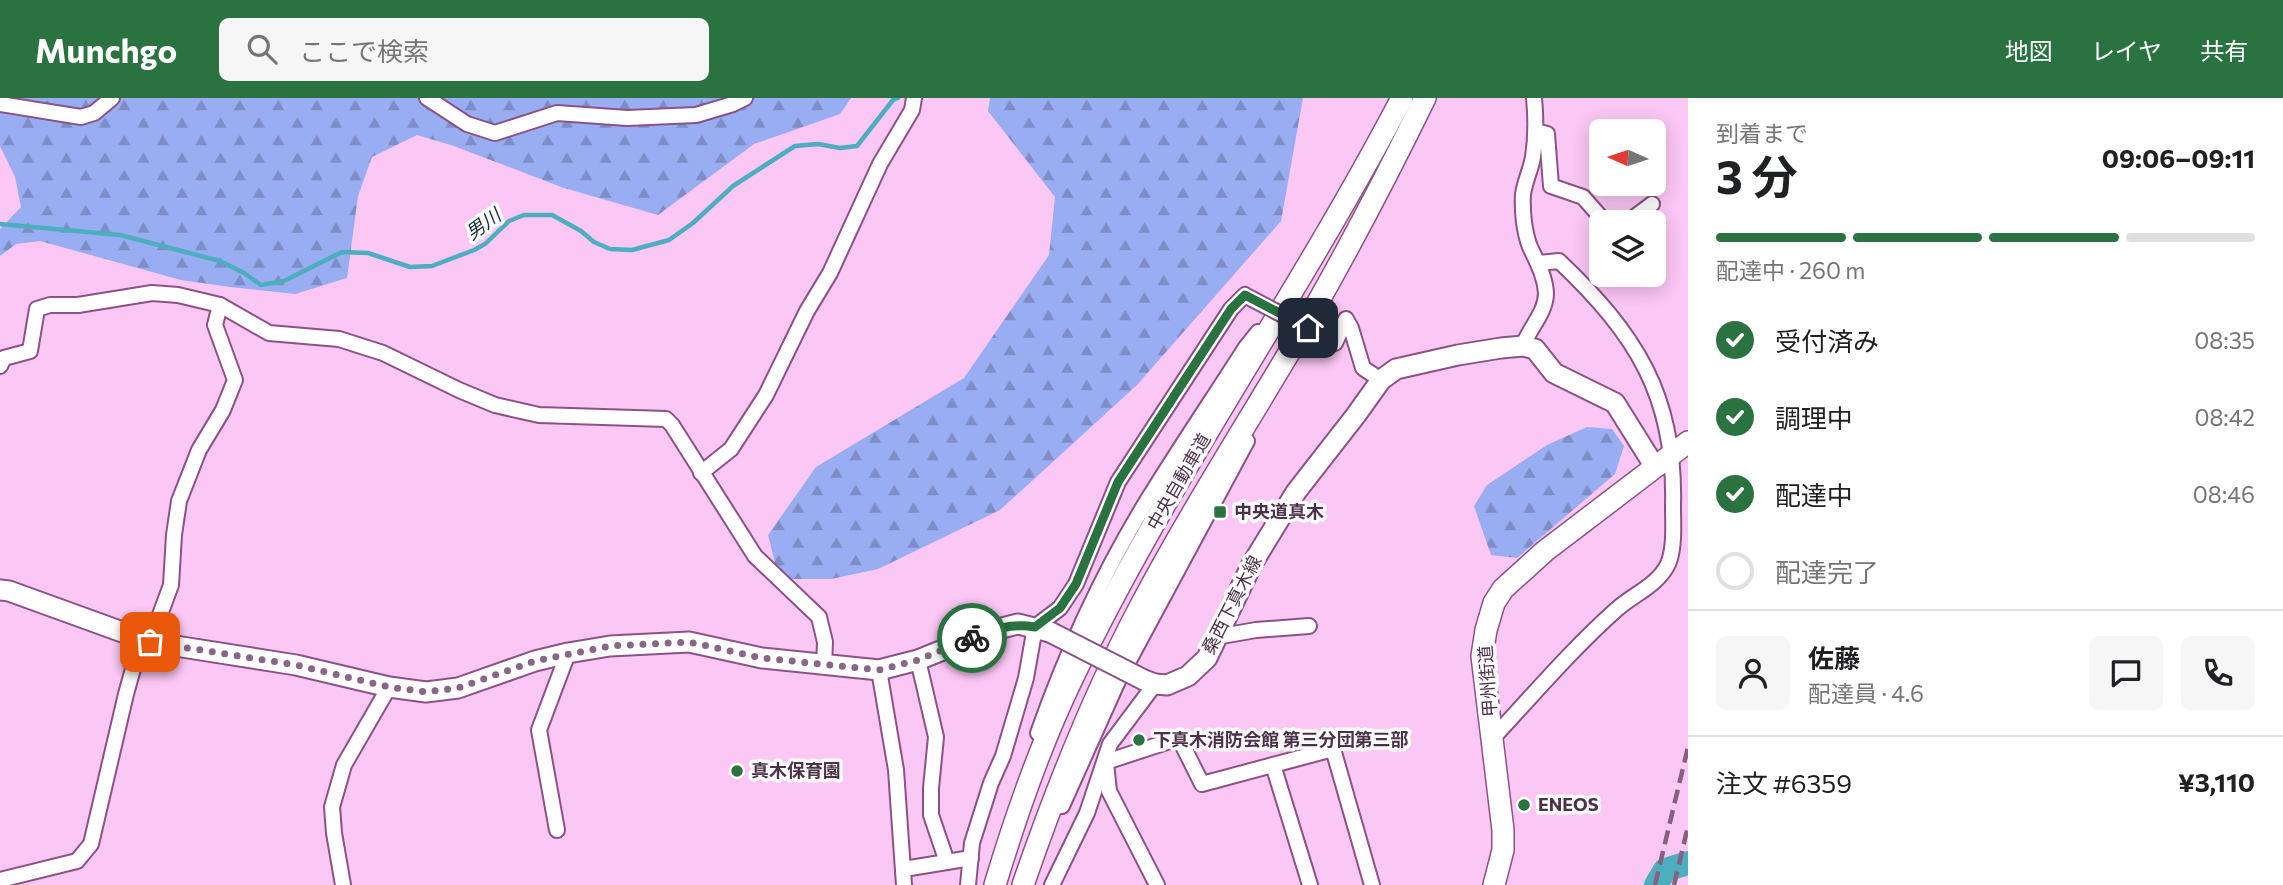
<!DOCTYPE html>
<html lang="ja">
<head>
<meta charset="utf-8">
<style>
	body { margin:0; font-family:Commissioner,"Noto Sans JP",sans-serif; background:#f6f6f6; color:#202124; height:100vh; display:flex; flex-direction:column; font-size:26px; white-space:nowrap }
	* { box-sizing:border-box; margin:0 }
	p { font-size:23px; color:#757577 }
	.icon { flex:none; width:38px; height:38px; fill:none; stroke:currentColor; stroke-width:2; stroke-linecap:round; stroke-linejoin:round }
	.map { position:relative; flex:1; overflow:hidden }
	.sheet { display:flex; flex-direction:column; background:#fff; width:595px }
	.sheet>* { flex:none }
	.needle { width:46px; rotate:273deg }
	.buttons { position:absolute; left:1589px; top:21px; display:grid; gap:14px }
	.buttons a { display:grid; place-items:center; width:77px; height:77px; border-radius:10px; background:#fff; box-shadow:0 4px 18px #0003; font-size:35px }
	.pin { position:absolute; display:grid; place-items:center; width:60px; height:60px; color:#fff; margin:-30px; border-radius:14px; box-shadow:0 4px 10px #0006 }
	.courier { position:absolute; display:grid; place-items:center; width:70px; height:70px; margin:-35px; border:5px solid #2a7340; border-radius:50%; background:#fff; color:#222; box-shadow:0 2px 9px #0007 }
	.overview em { font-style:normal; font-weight:700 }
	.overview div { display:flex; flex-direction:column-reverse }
	.overview { display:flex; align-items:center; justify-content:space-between; height:119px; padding:0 28px }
	h1 { font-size:46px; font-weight:700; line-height:52px }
	.bar { display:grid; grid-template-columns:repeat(4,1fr); gap:10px 7px; align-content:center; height:84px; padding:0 28px }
	.bar i { height:9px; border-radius:5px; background:#e0e0e0 }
	.bar .current { background:#2a7340 }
	.bar p { grid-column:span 4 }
	.line { display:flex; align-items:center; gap:18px; padding:0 28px; border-top:2px solid #e0e0e0 }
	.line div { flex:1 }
	.round { display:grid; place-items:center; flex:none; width:74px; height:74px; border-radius:10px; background:#f6f6f6 }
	ol { padding:0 28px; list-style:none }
	li { display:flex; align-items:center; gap:21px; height:77px }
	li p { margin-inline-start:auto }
	li .icon { padding:7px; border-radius:50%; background:#2a7340; color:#fff; stroke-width:4 }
	li:last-child { color:#757577 }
	li i { width:38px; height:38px; border:4px solid #e0e0e0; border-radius:50% }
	header { display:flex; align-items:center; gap:42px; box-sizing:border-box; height:98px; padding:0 35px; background:#2a7340; color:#fff }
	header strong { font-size:33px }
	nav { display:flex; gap:38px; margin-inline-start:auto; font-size:24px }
	.search { width:490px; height:63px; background:#f6f6f6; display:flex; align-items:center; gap:18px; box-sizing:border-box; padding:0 24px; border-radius:10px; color:#757577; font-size:26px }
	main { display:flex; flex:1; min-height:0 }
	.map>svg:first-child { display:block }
	.forest { fill:url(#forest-firs) }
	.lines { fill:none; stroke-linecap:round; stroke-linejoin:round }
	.stream { stroke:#4daebf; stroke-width:4.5 }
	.river { stroke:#4daebf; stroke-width:24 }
	.minor-casing { stroke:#8c5286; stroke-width:18 }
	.major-casing { stroke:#8c5286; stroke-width:23 }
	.highway-casing { stroke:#8c5286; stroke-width:24 }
	.minor { stroke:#fff; stroke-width:14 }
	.major { stroke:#fff; stroke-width:19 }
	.highway { stroke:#fff; stroke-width:21 }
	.rail { stroke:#83617f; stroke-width:4.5; stroke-dasharray:14 7; stroke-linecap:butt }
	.minor-bridge-casing { stroke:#8c5286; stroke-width:18; stroke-linecap:butt }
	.major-bridge-casing { stroke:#8c5286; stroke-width:23; stroke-linecap:butt }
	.minor-bridge { stroke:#fff; stroke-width:14 }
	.major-bridge { stroke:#fff; stroke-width:19 }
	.done { stroke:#896685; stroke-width:7; stroke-dasharray:0 12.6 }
	.route { stroke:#2a7340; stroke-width:9 }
	.poi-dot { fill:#2a7340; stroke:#fbfbfb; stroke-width:2.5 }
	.labels { text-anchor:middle; stroke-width:7; stroke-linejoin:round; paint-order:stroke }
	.street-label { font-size:18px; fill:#4c3249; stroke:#fbfbfb }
	.poi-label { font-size:18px; font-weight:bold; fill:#4c3249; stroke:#fbfbfb; text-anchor:start }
	.water-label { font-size:19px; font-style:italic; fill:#153338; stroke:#fbfbfb }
</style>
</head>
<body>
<header>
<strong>Munchgo</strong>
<div class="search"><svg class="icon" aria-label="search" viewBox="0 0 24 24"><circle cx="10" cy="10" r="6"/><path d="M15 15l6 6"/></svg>ここで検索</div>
<nav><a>地図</a><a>レイヤ</a><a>共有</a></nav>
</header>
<main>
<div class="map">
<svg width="1688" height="787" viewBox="0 0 1688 787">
	<defs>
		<pattern id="forest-firs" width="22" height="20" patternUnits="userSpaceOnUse" patternTransform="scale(1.75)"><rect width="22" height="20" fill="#98adf2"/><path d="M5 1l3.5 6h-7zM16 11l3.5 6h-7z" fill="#7e8dc6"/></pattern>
	</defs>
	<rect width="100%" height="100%" fill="#fbc7f5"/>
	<g class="forest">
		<path d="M0,0h851l-11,16 -86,30 -96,71 -94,-27 -110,-42 -37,-11 -45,22 -14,39 -11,82 -52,16 -65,-7 -49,-7 -141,-39 -24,3 -16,12v-27l21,-22 -6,-30 -15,-31z"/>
		<path d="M990,0h313l-22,123 -144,164 -137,125 -122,59 -47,10h-52l-11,-44 48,-68 148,-89 85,-123 6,-58 -67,-86z"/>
		<path d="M1587,329l25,2 12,17 -9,28 -98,84 -26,-3 -17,-49 13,-21 60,-40z"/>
	</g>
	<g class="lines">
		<path class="stream" d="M0,126l120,11 100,26 24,12 17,12 23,-4 58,-29 26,1 42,14 22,-1 42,-16 11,-6 24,-23 15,-6h28l29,16 13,11 16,7 22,1 37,-10 24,-17 40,-37 62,-40 23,-2 22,4 17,-2 36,-46 5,-2"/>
		<path class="river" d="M1656,787l9,-15 23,-7"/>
		<defs>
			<g id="minor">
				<path d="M427,0l40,26 28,9 62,-20 70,5 69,-3 37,-11 12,-6"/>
				<path d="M0,6l81,13 13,-4 18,-15"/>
				<path d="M1536,33l11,3 4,52 32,11 22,25"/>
				<path d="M1628,124l24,-18"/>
				<path d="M1327,240l8,5 11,-24 5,9 12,40 18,12"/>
				<path d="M1523,248c6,-18 23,-33 23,-53 -1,-17 -9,-31 -16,-46 -6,-15 -8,-37 -7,-53 2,-13 8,-25 10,-37 3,-20 3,-39 1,-59"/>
				<path d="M0,268l4,-8 26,-7 7,-42 13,-4h28l74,-12 26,2 42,10 49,28 70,6 44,14 76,37 36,15 44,10 127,4 6,6 83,131 64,61 6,25 -1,24"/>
				<path d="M701,375l30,-24 35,-54 41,-84 23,-38 50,-109 32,-54 2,-12"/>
				<path d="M1216,539l40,-7 53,-4"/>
				<path d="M150,544l21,-57 3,-50 5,-34 20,-51 24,-40 12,-30 -20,-55 5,-20"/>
				<path d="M918,562l18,77 -5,51v27l16,47"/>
				<path d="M879,572l17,100 8,115"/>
				<path d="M1038,635c29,-82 66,-163 112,-237 31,-50 64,-99 96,-149l12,-15"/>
				<path d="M1492,641c41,-44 80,-90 125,-130 17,-15 41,-24 51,-45 7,-16 5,-41 5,-58 3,-110 -37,-172 -114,-245l-20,2"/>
				<path d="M1106,664l73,-24 23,46 131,-35 39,136"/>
				<path d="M1106,665l3,28 48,94"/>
				<path d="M1273,667l37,120"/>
				<path d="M1062,708l56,-125 129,-240"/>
				<path d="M557,732l-18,-100 29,-77"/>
				<path d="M904,771l67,-11"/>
				<path d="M0,782l77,-19 14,-17 35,-150 15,-54"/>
				<path d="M343,787l-9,-52 -2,-26 12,-42 45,-78"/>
				<path d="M968,787l4,-42 19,-60 12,-27 23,-78 9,-51 25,-19 16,-24 42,-102 113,-173 14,-14 7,4"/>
				<path d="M1052,787l35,-72 23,-69 45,-60"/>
			</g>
			<g id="major">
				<path d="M0,492l9,1 141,51 146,23 93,22 37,5 32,-4 77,-27 33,-8 42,-7 79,-4 73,16 117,12 39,-10 72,-29 28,-7 32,8"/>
				<path d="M1144,582l11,4 12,1 21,-9 19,-18 45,-94 44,-72 60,-77 25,-35 15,-11 62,-14 43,-7 22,-2 12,3 19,24 61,30 40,64"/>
			</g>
			<g id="highway">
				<path d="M995,787c21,-70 46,-142 78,-208 96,-200 226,-382 329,-579"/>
				<path d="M1023,787c33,-96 70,-189 117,-278 47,-89 102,-175 153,-261 47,-81 91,-164 132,-248"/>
				<path d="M1494,787l9,-35v-20l-21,-174 4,-26 8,-27 9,-14 42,-38 143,-109"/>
			</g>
		</defs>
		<use href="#minor" class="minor-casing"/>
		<use href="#major" class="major-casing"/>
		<use href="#highway" class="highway-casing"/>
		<use href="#minor" class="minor"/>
		<use href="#major" class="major"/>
		<use href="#highway" class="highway"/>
		<g class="rail">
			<path d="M1655,787l33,-138"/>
			<path d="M1674,787l14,-59"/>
		</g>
		<defs>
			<path id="minor-bridge" d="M1252,201l75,39"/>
			<path id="major-bridge" d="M1050,534l94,48"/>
		</defs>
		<use href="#minor-bridge" class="minor-bridge-casing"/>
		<use href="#major-bridge" class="major-bridge-casing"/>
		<use href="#minor-bridge" class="minor-bridge"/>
		<use href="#major-bridge" class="major-bridge"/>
	</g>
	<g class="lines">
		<path class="done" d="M150,544l146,23 93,22 37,5 32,-4 77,-27 75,-15 79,-4 73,16 117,12 39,-10 54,-22"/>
		<path class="route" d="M972,540c23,-9 39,-15 63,-11l25,-19 16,-24 42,-102 113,-173 14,-14 63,33"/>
	</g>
	<g class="poi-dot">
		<rect x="1213" y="407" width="14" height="14" rx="3.5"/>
		<circle cx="1139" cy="642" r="7"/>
		<circle cx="737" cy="673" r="7"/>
		<circle cx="1524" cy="707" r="7"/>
	</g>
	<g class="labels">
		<g class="street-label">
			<text transform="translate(1179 384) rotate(-60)" y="6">中央自動車道</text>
			<text transform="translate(1232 507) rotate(-63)" y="6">桑西下真木線</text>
			<text transform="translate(1488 583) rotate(-94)" y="6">甲州街道</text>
		</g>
		<g class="poi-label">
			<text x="1234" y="420">中央道真木</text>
			<text x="1153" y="648">下真木消防会館 第三分団第三部</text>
			<text x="751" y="679">真木保育園</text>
			<text x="1538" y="713">ENEOS</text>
		</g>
		<g class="water-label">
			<text transform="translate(483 126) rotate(-36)" y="7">男川</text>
		</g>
	</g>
</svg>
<div class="buttons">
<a><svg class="needle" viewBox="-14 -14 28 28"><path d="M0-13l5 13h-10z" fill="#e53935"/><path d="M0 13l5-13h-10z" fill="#757577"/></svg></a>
<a><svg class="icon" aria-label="layers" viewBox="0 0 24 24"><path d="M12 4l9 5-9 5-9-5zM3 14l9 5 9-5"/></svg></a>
</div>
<div class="pin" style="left:150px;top:544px;background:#ea580c"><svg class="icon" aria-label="bag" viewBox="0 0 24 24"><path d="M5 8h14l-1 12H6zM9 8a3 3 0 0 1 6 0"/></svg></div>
<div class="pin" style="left:1308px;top:230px;background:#1f2937"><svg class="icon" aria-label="home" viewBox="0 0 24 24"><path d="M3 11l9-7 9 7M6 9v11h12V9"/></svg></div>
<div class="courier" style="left:972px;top:540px"><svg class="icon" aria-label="bike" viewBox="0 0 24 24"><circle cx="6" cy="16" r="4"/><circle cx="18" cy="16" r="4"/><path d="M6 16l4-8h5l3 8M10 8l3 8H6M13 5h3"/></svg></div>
</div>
<section class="sheet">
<div class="overview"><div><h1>3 分</h1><p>到着まで</p></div><em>09:06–09:11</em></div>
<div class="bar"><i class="current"></i><i class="current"></i><i class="current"></i><i></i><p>配達中 · 260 m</p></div>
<ol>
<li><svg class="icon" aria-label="check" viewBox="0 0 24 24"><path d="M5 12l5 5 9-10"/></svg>受付済み<p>08:35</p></li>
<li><svg class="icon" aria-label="check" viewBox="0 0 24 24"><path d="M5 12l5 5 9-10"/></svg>調理中<p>08:42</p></li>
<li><svg class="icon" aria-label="check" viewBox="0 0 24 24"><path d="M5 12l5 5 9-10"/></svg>配達中<p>08:46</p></li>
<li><i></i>配達完了</li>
</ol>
<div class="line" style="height:126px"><a class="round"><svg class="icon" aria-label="person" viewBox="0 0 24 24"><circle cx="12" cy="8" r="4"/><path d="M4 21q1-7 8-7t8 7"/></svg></a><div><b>佐藤</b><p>配達員 · 4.6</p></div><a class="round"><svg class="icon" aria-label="chat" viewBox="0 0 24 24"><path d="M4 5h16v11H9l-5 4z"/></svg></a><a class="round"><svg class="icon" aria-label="phone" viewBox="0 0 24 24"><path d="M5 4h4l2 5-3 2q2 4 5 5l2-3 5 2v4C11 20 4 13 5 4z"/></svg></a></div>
<div class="line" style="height:91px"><div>注文 #6359</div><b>¥3,110</b></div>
</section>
</main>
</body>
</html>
